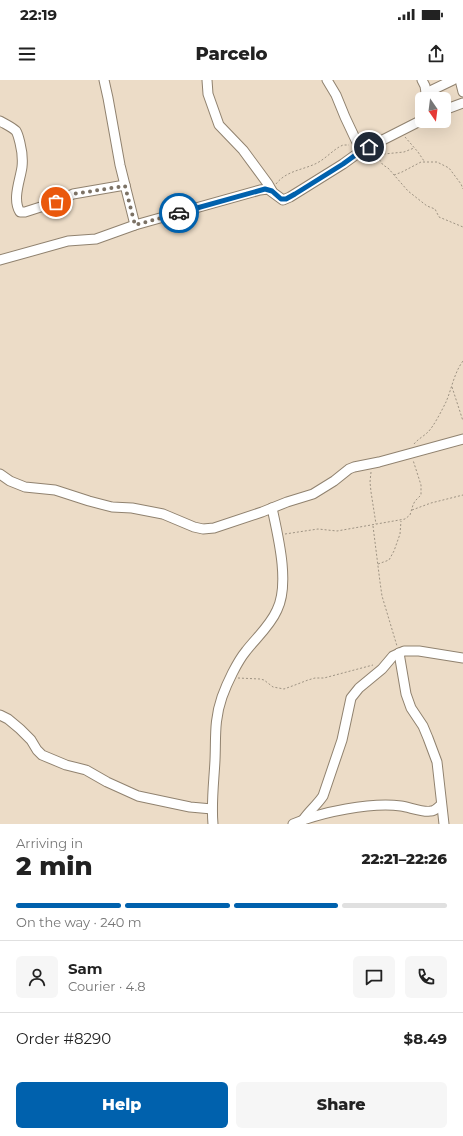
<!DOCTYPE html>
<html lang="en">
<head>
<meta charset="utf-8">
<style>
	body { margin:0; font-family:Montserrat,sans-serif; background:#f6f6f6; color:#222; height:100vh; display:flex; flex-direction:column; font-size:15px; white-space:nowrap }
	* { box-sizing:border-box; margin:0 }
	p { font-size:13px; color:#767676 }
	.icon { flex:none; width:22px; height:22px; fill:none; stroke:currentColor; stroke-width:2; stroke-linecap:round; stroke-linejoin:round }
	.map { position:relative; height:744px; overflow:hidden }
	.panel { display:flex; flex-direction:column; background:#fff; flex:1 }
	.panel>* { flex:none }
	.needle { width:26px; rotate:166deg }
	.tools { position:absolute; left:415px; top:12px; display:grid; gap:8px }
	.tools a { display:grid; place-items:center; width:36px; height:36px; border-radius:6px; background:#fff; box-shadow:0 4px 16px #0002; font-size:20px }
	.pin { position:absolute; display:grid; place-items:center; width:34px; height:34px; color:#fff; margin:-17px; border:2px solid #fff; border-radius:50%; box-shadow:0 1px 4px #0007 }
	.courier { position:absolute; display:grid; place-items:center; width:40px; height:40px; margin:-20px; border:3px solid #0061ad; border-radius:50%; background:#fff; color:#222; box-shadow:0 1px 5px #0007 }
	.overview em { font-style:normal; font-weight:800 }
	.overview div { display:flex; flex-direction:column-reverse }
	.overview { display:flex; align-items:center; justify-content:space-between; height:68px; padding:0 16px }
	h1 { font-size:26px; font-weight:800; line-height:30px }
	.bar { display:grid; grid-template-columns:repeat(4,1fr); gap:6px 4px; align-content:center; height:48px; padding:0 16px }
	.bar i { height:5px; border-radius:3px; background:#e0e0e0 }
	.bar .selected { background:#0061ad }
	.bar p { grid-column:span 4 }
	.line { display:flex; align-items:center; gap:10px; padding:0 16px; border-top:1px solid #e0e0e0 }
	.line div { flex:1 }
	.round { display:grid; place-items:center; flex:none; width:42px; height:42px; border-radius:6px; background:#f6f6f6 }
	.action { display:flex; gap:8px; margin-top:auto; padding:8px 16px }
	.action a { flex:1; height:46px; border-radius:6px; background:#0061ad; color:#fff; font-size:16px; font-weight:800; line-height:46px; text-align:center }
	.action a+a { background:#f6f6f6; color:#222 }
	.status { display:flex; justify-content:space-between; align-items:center; height:28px; padding:0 20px; background:#fff; direction:ltr }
	.status svg { height:11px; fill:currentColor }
	header { display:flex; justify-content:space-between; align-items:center; height:52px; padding:0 16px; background:#fff; font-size:18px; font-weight:800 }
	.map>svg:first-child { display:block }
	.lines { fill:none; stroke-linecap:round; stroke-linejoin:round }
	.minor-casing { stroke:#90826f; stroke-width:11 }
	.path { stroke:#9e9383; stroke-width:1; stroke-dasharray:2 2; stroke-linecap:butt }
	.minor { stroke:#fff; stroke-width:9 }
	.done { stroke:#7c7265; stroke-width:4; stroke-dasharray:0 7.2 }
	.route { stroke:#0061ad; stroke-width:5 }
</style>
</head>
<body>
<div class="status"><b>22:19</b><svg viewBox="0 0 49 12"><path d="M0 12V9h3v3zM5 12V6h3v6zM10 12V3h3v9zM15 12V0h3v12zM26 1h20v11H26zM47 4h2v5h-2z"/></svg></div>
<header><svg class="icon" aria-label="menu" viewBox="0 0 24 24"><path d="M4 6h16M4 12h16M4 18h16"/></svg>Parcelo<svg class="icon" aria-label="share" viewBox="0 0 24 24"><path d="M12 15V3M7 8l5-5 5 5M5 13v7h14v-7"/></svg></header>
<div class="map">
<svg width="463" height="744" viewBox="0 0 463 744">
	<rect width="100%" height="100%" fill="#ecdcc7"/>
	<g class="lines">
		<defs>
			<g id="minor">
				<path d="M104,0l4,18 12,67 15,60"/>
				<path d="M207,0l1,14 11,31 24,25 25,34 4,7"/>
				<path d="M327,0l9,15 9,22 16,34"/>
				<path d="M422,0l3,6 2,13"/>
				<path d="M460,0l3,12"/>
				<path d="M426,13l27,-13"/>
				<path d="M444,30l19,-7"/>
				<path d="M0,41c5,3 12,6 16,10 2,3 3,8 4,12 2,8 3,15 2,24 -2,14 -10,32 -2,45h5l28,-9 20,-9 52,-9"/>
				<path d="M0,180l68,-19 28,-2 39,-14 125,-35 8,-1 15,11 7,-3 53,-33 18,-13 61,-31"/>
				<path d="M0,394l10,7 15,6 30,3 34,11 23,6 20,1 31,6 31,13 9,2 11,-1 48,-16 25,-10 26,-8 21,-13 15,-12 5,-2 25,-5 84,-23"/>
				<path d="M399,573l7,41 5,14 12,18 5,12 9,24 7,62"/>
				<path d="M0,635l8,4 12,10 11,11 6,10 5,5 24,10 20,5 21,12 31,14 33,7 19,4 22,2"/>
				<path d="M303,740c6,-9 14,-15 20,-24l19,-56 9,-42 8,-10 23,-19 11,-13 11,-5h15l44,7"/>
				<path d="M213,744c-2,-21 1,-43 2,-64 1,-23 -1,-40 7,-63 5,-14 15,-35 24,-46 10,-13 24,-25 31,-41 13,-26 1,-74 -5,-102"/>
				<path d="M293,744c28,-12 78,-22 108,-18 8,1 23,7 30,5 4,0 7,-4 10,-6"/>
			</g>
		</defs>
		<use href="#minor" class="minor-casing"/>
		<g class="path">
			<path d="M405,57l13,15 6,9"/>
			<path d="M376,72l5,2h3l20,-2 10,-4"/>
			<path d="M375,73l8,12 5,3 20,23 19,15 8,3 4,8 24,10"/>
			<path d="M394,95l8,-3 19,-10h16l12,6 12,16 2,5"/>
			<path d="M276,104c10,-13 26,-14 39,-20 9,-4 16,-12 24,-17l4,-2h6"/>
			<path d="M452,307l11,34"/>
			<path d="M414,364c4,-5 10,-8 14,-12 6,-6 14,-22 18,-30 6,-14 8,-29 17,-41"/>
			<path d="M371,392l-1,10 1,10 5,32"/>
			<path d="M412,430l19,-7 32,-8"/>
			<path d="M373,446l7,56 2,14 15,50"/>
			<path d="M285,454l33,-5 19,2 68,-12 5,-4 3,-10 2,-4 6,-6v-10l-8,-25"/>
			<path d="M378,484l11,-4 5,-9 6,-17 1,-13"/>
			<path d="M238,598l22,1 4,1 9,7 11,2 11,-4 13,-5 7,-2h9l49,-13"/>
		</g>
		<use href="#minor" class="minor"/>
	</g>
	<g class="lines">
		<path class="done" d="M56,122l17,-8 52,-8 10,39 44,-12"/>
		<path class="route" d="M179,133l86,-24 7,2 9,8h5l9,-5 48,-30 18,-13 8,-4"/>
	</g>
</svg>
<div class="tools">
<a><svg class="needle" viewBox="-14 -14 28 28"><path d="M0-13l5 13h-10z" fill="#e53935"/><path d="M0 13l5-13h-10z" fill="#767676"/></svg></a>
</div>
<div class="pin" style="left:56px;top:122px;background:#ea580c"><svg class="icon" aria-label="bag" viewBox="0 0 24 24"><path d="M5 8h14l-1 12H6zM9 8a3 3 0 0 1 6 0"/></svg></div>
<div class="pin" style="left:369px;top:67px;background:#1f2937"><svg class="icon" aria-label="home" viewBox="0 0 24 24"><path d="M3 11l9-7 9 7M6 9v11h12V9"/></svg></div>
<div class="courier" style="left:179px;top:133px"><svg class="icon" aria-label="car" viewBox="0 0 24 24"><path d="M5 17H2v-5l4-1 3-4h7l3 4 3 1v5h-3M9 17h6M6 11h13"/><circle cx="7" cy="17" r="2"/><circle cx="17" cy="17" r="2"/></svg></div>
</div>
<section class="panel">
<div class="overview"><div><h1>2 min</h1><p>Arriving in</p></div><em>22:21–22:26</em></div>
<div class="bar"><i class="selected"></i><i class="selected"></i><i class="selected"></i><i></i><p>On the way · 240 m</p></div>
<div class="line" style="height:72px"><a class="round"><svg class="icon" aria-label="person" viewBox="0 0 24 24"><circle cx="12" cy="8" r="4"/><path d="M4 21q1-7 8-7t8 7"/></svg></a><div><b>Sam</b><p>Courier · 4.8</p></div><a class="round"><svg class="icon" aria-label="chat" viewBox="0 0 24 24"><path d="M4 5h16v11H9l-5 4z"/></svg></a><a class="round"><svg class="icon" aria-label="phone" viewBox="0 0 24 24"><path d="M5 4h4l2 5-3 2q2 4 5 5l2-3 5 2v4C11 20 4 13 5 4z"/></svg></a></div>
<div class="line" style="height:52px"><div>Order #8290</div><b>$8.49</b></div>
<div class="action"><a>Help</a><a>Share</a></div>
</section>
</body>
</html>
